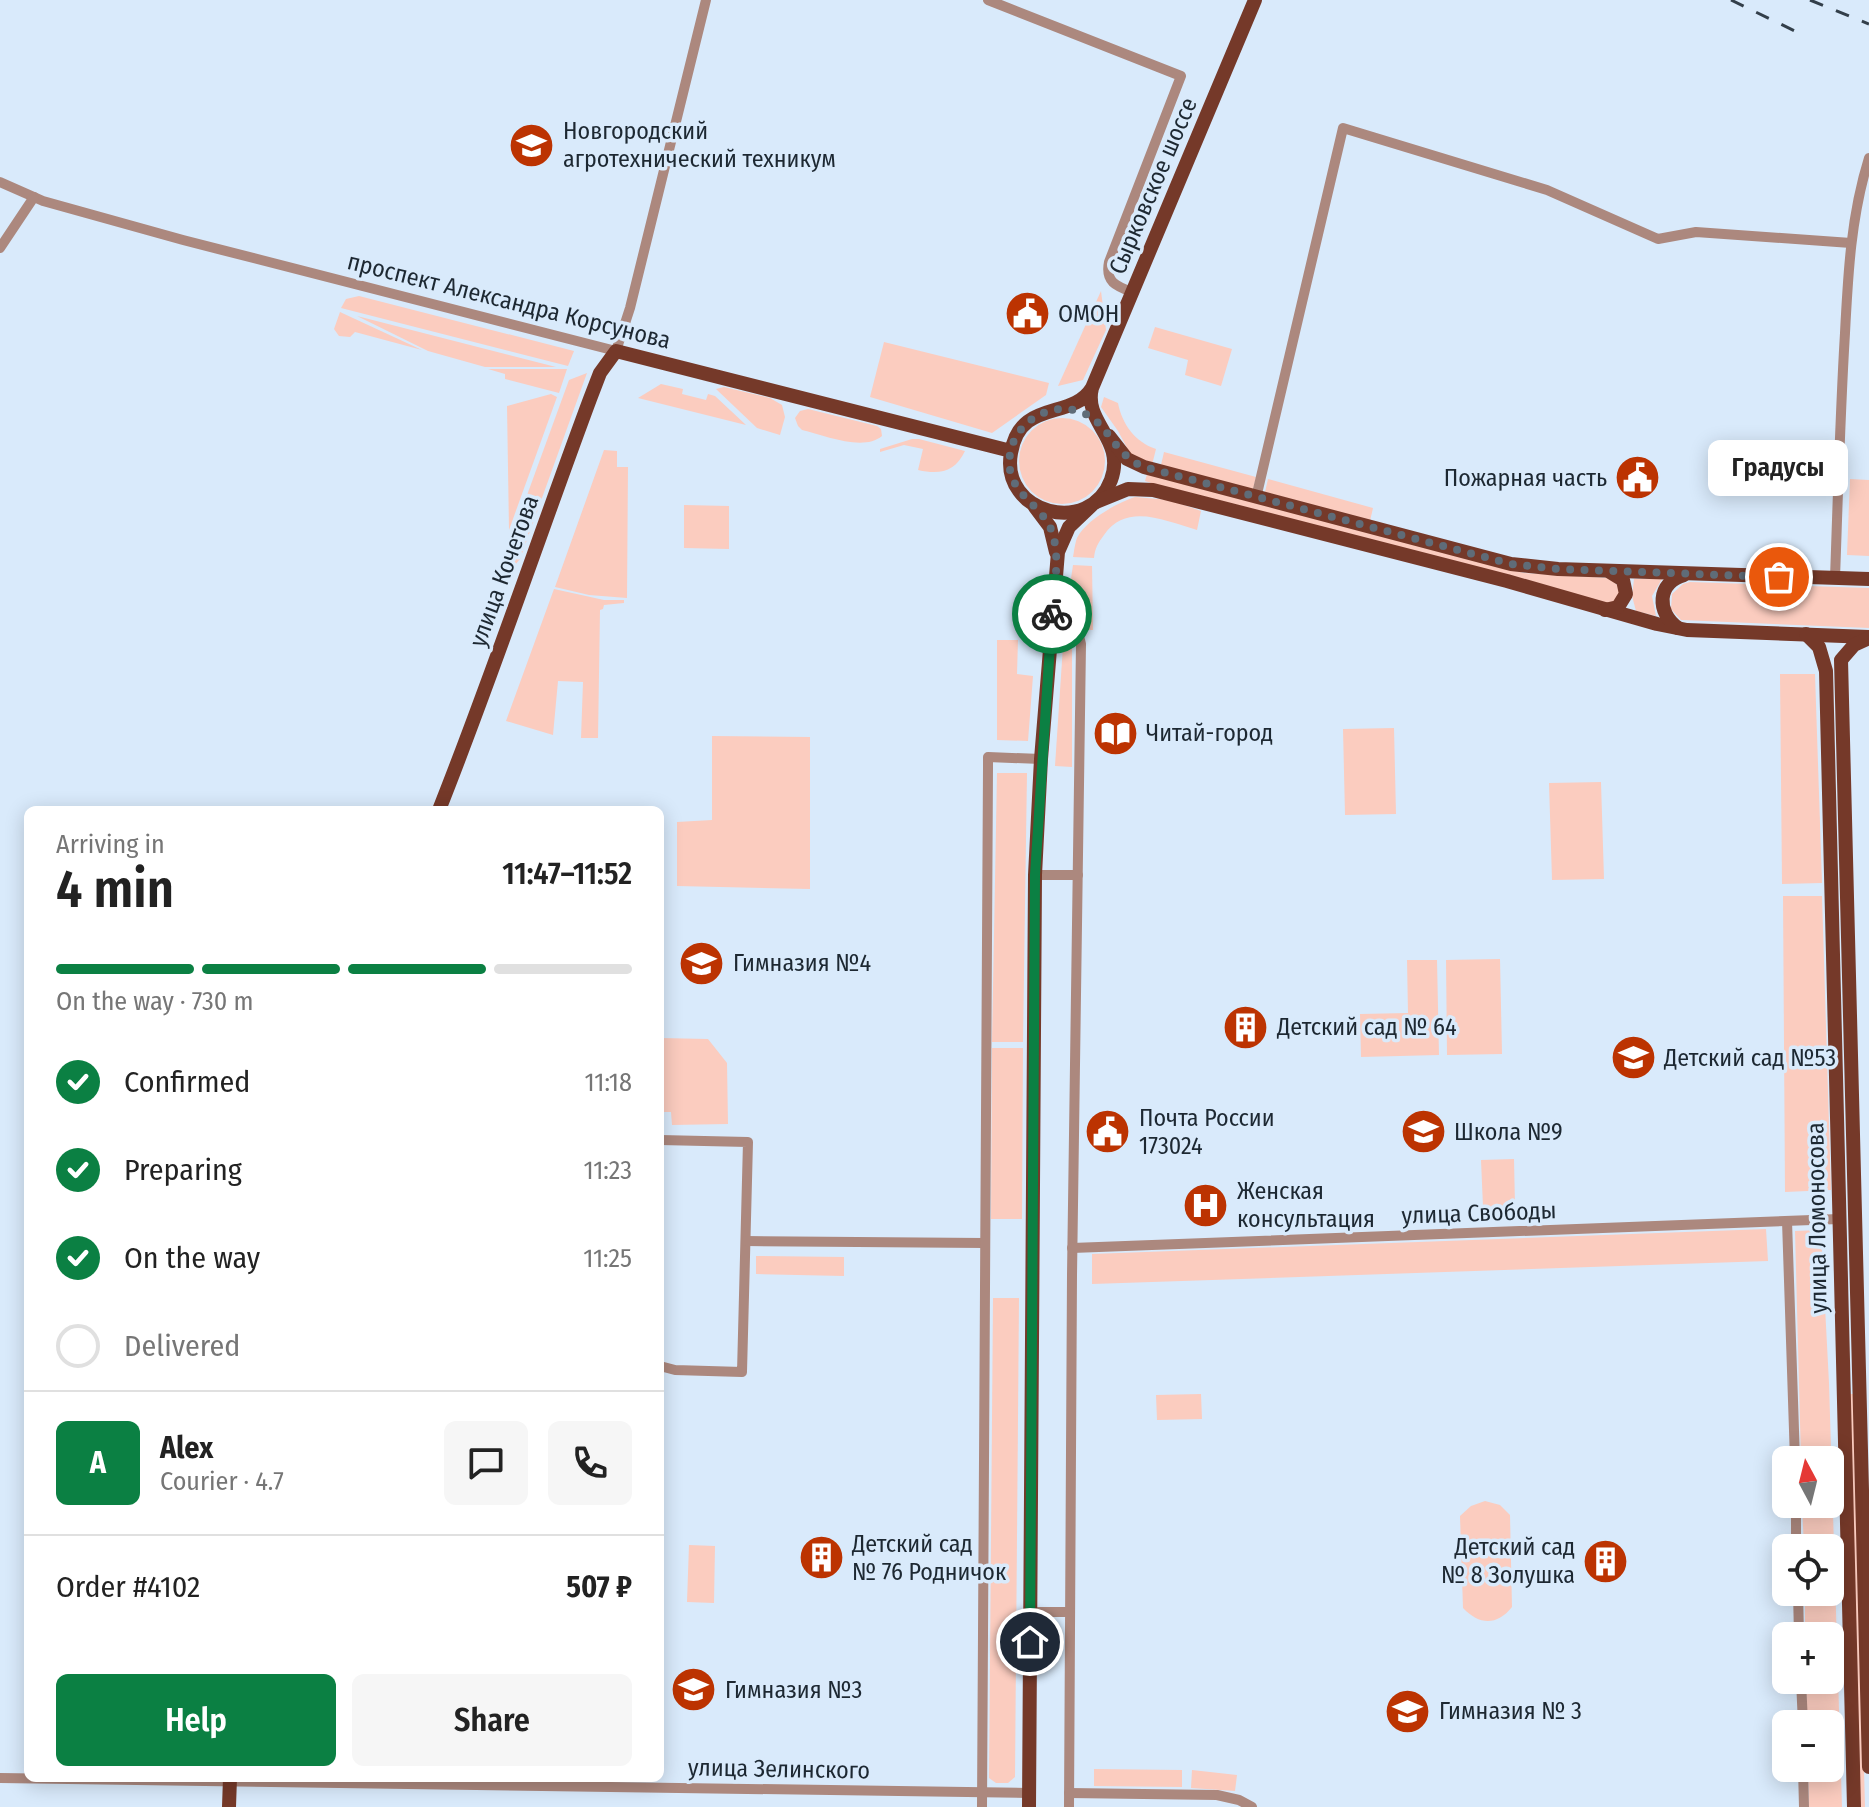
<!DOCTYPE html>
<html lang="en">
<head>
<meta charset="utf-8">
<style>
	body { margin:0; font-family:"Fira Sans Condensed",sans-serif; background:#f6f6f6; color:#222; height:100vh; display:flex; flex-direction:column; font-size:30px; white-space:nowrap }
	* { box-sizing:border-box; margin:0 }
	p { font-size:26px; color:#767676 }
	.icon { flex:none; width:44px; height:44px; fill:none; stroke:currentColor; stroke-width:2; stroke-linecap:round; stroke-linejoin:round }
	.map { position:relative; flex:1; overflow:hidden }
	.panel { position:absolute; left:24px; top:806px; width:640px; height:976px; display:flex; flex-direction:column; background:#fff; border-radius:12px; box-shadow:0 4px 20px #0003 }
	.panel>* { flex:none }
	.needle { width:52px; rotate:353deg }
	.buttons { position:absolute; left:1772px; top:1446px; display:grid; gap:16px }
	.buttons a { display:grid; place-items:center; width:72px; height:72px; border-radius:12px; background:#fff; box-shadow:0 4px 20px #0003; font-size:40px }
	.pin { position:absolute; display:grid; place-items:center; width:68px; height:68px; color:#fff; margin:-34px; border:4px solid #fff; border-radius:50%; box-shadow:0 2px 8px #0007 }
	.courier { position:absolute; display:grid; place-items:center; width:80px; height:80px; margin:-40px; border:6px solid #0b8043; border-radius:50%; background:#fff; color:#222; box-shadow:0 2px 10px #0007 }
	.bubble { position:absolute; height:56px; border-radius:12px; background:#fff; box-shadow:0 4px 20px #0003; font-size:26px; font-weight:600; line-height:56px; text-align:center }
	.headline em { font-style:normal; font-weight:600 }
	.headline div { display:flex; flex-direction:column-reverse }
	.headline { display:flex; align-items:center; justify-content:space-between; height:136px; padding:0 32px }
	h1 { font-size:52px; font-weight:600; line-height:60px }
	.bar { display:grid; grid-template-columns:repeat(4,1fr); gap:12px 8px; align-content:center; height:96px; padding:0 32px }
	.bar i { height:10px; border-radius:6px; background:#e0e0e0 }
	.bar .active { background:#0b8043 }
	.bar p { grid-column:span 4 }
	.line { display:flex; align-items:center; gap:20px; padding:0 32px; border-top:2px solid #e0e0e0 }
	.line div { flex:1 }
	.round { display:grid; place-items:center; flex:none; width:84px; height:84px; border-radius:12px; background:#f6f6f6 }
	ol { padding:0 32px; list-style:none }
	li { display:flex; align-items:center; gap:24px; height:88px }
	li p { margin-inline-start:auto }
	li .icon { padding:8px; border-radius:50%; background:#0b8043; color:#fff; stroke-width:4 }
	li:last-child { color:#767676 }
	li i { width:44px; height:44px; border:4px solid #e0e0e0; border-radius:50% }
	.primary-button { display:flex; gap:16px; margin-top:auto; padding:16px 32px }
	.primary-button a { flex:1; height:92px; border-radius:12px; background:#0b8043; color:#fff; font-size:32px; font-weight:600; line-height:92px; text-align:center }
	.primary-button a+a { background:#f6f6f6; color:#222 }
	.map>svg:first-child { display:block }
	.green { fill:#fbccbf }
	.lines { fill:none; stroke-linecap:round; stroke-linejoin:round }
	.minor { stroke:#ac887e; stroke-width:10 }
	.major { stroke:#753929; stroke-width:14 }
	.rail { stroke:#333f4a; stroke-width:3; stroke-dasharray:14 14; stroke-linecap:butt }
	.done { stroke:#5f6c78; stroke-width:8; stroke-dasharray:0 14.4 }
	.route { stroke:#0b8043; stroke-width:10 }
	.labels { text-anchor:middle; stroke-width:7; stroke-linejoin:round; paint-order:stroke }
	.poi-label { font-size:24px; fill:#1d2832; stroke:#d9eafb; text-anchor:start }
	.street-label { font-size:24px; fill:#1d2832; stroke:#d9eafb }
</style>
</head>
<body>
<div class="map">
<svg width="1869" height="1807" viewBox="0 0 1869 1807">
	<rect width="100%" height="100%" fill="#d9eafb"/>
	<g class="green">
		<path d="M1101,291l5,39 -23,50 -25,6z"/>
		<path d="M359,296l215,55 -6,15 -227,-58 5,-9z"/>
		<path d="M340,312l82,38 -67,-18 -5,5 -11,-1 -5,-7z"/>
		<path d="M357,316l199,51h-71l-57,-16z"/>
		<path d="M1155,327l77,22 -11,37 -36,-11 3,-15 -40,-12z"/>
		<path d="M884,342l165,41 -3,12 -54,38 -122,-36z"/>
		<path d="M488,369h79l-8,24 -54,-14v-5z"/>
		<path d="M587,373l-67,186 -5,6 -10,-2 -2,-2 66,-181z"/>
		<path d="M661,384l22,5 -1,5 24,6 2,-6 7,2 31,29 -108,-27z"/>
		<path d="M724,387l46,11 12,7 3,12 -5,18 -23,-7 -41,-39z"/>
		<path d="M551,394l6,3 -48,133 -2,-124z"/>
		<path d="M1104,397l14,6c4,21 17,39 38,46l-4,16 -20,-8 -14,-26 -17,-24z"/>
		<path d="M808,409l69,17 4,3 1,7c-19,16 -58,-1 -80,-6l-4,-4 -3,-8 5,-7z"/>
		<circle cx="1062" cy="461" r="43"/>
		<path d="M912,439h7l46,12c-10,21 -25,24 -47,19l5,-21 -19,-4 -24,7v-3z"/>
		<path d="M604,450l13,1v16h11l-1,131 -38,-3 -34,-8z"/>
		<path d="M1164,452l92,25 -3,13 -92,-25z"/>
		<path d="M1147,474l377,99 86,5 10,10 -1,10 -9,6 -456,-120 -9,-3z"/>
		<path d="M1268,479l105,29 -3,13 -105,-29z"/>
		<path d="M1850,479l19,1v76l-22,-1z"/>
		<path d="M1135,497l35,3 31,11 -4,19c-32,-9 -70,-28 -93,5 -6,8 -9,13 -10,23l-21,-1c1,-5 2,-14 4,-19 9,-18 40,-35 58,-41z"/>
		<path d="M684,505l45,1v43l-45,-1z"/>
		<path d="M1073,565l19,1 1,64h-10l-15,-31z"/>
		<path d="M1634,579h28l-10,17 4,20 -20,-5 -4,-15z"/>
		<path d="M1690,582l179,6v40l-188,-8 -10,-11 1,-15 11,-10z"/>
		<path d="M554,589l50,11h20v3l-20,2 -1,4 -3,1 -2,128h-17l2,-56 -25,-1 -5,54 -47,-14z"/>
		<path d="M1064,631l8,13v123l-17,-1z"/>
		<path d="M997,640h21l-1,34 16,2 -5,65 -31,-1z"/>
		<path d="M1780,674h35l7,209 -40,1z"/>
		<path d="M1394,728l2,86 -51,1 -2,-86z"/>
		<path d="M712,736l98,1v152l-133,-3v-64l35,-2z"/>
		<path d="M997,773h30l-4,269h-31z"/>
		<path d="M1601,782l3,97 -52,1 -3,-97z"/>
		<path d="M1783,896h39l9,294 -46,2z"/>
		<path d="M1500,959l2,95 -55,1 -1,-95z"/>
		<path d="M1407,960h30l2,95 -78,2 -1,-43 48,-1z"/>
		<path d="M660,1038l48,1 19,24 1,61 -56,1 -1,-13h-11z"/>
		<path d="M992,1048h31l-1,171h-31z"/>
		<path d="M1514,1159l1,47 -32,1 -2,-47z"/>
		<path d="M1766,1229l2,32 -676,23v-30z"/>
		<path d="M1821,1230l8,153 13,424h-33l-1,-39h22v-44h-23l-1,-44h24v-44h-25v-44h25v-44h-26l-2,-44h28v-44h-29l-6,-229z"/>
		<path d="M756,1256l88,1v19l-88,-2z"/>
		<path d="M993,1298h26l-4,479 -7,6h-12l-7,-5z"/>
		<path d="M1201,1394l1,25 -45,1 -1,-25z"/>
		<path d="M1849,1394h5l11,413h-6z"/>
		<path d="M1485,1501l15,4 10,10 2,92c-15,19 -33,18 -49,1l-3,-92 11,-10z"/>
		<path d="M689,1545l26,1 -1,57 -27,-1z"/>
		<path d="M1094,1769l88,1v17l-88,-1z"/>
		<path d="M1192,1770l45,5 -2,16 -44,-3z"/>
	</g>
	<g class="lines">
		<g class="minor">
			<path d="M988,0l193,76 -72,186c-4,20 7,24 23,30"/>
			<path d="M0,182l43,19 140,39 433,111 14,-43 76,-308"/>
			<path d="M0,248l34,-51"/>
			<path d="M1256,498l87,-370 204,62 111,49 38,-7 155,11"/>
			<path d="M1835,578c3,-82 5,-163 10,-245 3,-59 6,-118 24,-175"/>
			<path d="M1054,592l24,40 3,12 -9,631 -3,532"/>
			<path d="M1035,875h43"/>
			<path d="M660,1140l88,2 -6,230 -67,-2 -15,-4"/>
			<path d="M1787,1221l8,239"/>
			<path d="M746,1241l238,2"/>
			<path d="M1072,1248l767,-29"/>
			<path d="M1796,1548v-44"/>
			<path d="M1798,1592l1,44"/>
			<path d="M1030,1612h40"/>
			<path d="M1801,1680l2,44"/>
			<path d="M1803,1768l1,39"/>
			<path d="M0,1778l1029,15"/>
			<path d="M1069,1793l148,2 22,5 13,7"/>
			<path d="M982,1807l6,-1039v-11l53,2"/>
		</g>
		<g class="major">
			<path d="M1092,388c-9,35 34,51 19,92 -21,57 -111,34 -100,-27 9,-55 61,-32 81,-65l163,-388"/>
			<path d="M1109,436l18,23 17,8 367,97 47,5 311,10"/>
			<path d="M1096,502l32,-13 25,1 354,91 150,43 30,6 182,7"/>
			<path d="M1035,507l15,20 6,25"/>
			<path d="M1605,610l13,-3 8,-13 -3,-14 -13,-8"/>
			<path d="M1678,628c-22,-16 -21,-45 6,-53"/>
			<path d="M1806,634l13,13 7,24 28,1136"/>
			<path d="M1869,638l-15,7 -13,15 28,1107"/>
			<path d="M439,810c54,-136 100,-274 151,-411l10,-26 16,-22 395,100"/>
			<path d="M229,1807l1,-29"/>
			<path d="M1029,1807l6,-932 6,-116 17,-207 11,-25 22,-21"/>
		</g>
		<g class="rail">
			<path d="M1731,0l70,34"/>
			<path d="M1810,0l59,24"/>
		</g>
	</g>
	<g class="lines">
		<path class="done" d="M1052,614c2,-26 8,-54 1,-79 -7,-27 -38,-37 -43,-65 -6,-40 34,-71 71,-58 29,11 31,42 63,55l367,97 47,5 221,8"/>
		<path class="route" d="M1030,1642l5,-767 17,-261"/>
	</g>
	<defs>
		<symbol id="university-disc" viewBox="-11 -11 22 22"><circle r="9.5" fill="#bc3301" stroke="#d9eafb"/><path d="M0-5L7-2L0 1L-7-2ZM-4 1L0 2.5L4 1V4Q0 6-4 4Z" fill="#fff"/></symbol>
		<symbol id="civic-disc" viewBox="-11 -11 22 22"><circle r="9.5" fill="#bc3301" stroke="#d9eafb"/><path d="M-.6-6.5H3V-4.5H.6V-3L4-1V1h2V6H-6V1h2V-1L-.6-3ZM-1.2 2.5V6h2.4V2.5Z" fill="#fff"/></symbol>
		<symbol id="library-disc" viewBox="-11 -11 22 22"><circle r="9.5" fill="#bc3301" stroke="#d9eafb"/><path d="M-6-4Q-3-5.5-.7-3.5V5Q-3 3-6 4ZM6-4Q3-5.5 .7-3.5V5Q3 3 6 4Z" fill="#fff"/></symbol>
		<symbol id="school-disc" viewBox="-11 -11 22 22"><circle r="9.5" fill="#bc3301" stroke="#d9eafb"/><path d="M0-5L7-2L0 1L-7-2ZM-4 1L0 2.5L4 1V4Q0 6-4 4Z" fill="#fff"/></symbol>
		<symbol id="building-disc" viewBox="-11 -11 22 22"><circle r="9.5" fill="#bc3301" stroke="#d9eafb"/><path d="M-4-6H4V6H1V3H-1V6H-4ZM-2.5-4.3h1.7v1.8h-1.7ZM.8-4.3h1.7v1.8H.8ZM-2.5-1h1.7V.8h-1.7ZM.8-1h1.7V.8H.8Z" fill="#fff"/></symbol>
		<symbol id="hospital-disc" viewBox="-11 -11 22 22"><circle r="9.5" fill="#bc3301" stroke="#d9eafb"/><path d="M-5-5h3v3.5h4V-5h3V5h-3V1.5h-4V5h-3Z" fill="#fff"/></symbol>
	</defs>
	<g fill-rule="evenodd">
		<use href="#university-disc" x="506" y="120" width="51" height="51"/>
		<use href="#civic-disc" x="1002" y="288" width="51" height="51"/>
		<use href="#civic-disc" x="1612" y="452" width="51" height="51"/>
		<use href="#library-disc" x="1090" y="708" width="51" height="51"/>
		<use href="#school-disc" x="676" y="938" width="51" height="51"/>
		<use href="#building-disc" x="1220" y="1002" width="51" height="51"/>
		<use href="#school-disc" x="1608" y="1032" width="51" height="51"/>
		<use href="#civic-disc" x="1082" y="1106" width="51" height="51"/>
		<use href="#school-disc" x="1398" y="1106" width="51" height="51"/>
		<use href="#hospital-disc" x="1180" y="1180" width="51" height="51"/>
		<use href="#building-disc" x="796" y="1532" width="51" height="51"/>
		<use href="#building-disc" x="1580" y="1536" width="51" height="51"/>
		<use href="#school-disc" x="668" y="1664" width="51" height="51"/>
		<use href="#school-disc" x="1382" y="1686" width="51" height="51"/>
	</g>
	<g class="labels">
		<g class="poi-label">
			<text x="563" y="139">Новгородский<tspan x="563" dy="28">агротехнический техникум</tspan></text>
			<text x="1058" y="322">ОМОН</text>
			<text x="1607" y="486" text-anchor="end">Пожарная часть</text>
			<text x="1146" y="741">Читай-город</text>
			<text x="733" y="971">Гимназия №4</text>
			<text x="1277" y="1035">Детский сад № 64</text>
			<text x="1664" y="1066">Детский сад №53</text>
			<text x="1139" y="1126">Почта России<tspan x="1139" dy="28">173024</tspan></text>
			<text x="1454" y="1140">Школа №9</text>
			<text x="1237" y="1199">Женская<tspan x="1237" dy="28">консультация</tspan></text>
			<text x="852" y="1552">Детский сад<tspan x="852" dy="28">№ 76 Родничок</tspan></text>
			<text x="1575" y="1555" text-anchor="end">Детский сад<tspan x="1575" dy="28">№ 8 Золушка</tspan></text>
			<text x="725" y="1698">Гимназия №3</text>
			<text x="1439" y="1719">Гимназия № 3</text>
		</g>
		<g class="street-label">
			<text transform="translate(1153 186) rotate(-67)" y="8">Сырковское шоссе</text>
			<text transform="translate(509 301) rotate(14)" y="8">проспект Александра Корсунова</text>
			<text transform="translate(504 571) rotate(-70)" y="8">улица Кочетова</text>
			<text transform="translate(1479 1213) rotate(-2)" y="8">улица Свободы</text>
			<text transform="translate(1817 1218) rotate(-91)" y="8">улица Ломоносова</text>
			<text transform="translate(779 1769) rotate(1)" y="8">улица Зелинского</text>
		</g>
	</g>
</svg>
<div class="buttons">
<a><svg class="needle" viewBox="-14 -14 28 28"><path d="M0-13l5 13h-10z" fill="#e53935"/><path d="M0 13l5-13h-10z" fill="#767676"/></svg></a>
<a><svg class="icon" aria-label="locate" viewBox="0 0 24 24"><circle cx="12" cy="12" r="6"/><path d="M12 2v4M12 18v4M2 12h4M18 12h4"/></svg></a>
<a>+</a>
<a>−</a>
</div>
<div class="pin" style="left:1779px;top:577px;background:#ea580c"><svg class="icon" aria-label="bag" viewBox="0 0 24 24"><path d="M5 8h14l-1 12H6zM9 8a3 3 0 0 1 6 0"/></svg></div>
<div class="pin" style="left:1030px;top:1642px;background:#1f2937"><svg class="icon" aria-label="home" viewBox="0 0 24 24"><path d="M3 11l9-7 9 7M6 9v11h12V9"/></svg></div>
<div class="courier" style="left:1052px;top:614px"><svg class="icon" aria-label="bike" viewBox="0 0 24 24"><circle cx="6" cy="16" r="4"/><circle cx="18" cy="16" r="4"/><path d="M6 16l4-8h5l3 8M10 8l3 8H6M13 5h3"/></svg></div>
<div class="bubble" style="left:1708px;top:440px;width:140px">Градусы</div>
<section class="panel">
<div class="headline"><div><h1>4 min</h1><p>Arriving in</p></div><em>11:47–11:52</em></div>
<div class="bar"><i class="active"></i><i class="active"></i><i class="active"></i><i></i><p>On the way · 730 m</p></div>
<ol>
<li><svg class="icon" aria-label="check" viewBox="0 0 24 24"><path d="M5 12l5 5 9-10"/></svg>Confirmed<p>11:18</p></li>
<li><svg class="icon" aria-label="check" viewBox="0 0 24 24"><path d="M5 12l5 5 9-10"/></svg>Preparing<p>11:23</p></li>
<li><svg class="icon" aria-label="check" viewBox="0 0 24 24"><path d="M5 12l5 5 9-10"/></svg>On the way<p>11:25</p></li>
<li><i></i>Delivered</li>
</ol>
<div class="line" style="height:144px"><b class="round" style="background:#0b8043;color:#fff">A</b><div><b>Alex</b><p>Courier · 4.7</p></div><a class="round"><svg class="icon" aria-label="chat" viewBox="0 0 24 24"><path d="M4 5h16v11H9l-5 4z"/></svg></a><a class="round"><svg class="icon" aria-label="phone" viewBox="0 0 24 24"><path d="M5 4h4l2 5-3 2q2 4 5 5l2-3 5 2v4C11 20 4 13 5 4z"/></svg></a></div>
<div class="line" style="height:104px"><div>Order #4102</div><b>507 ₽</b></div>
<div class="primary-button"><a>Help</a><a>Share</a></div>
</section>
</div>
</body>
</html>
